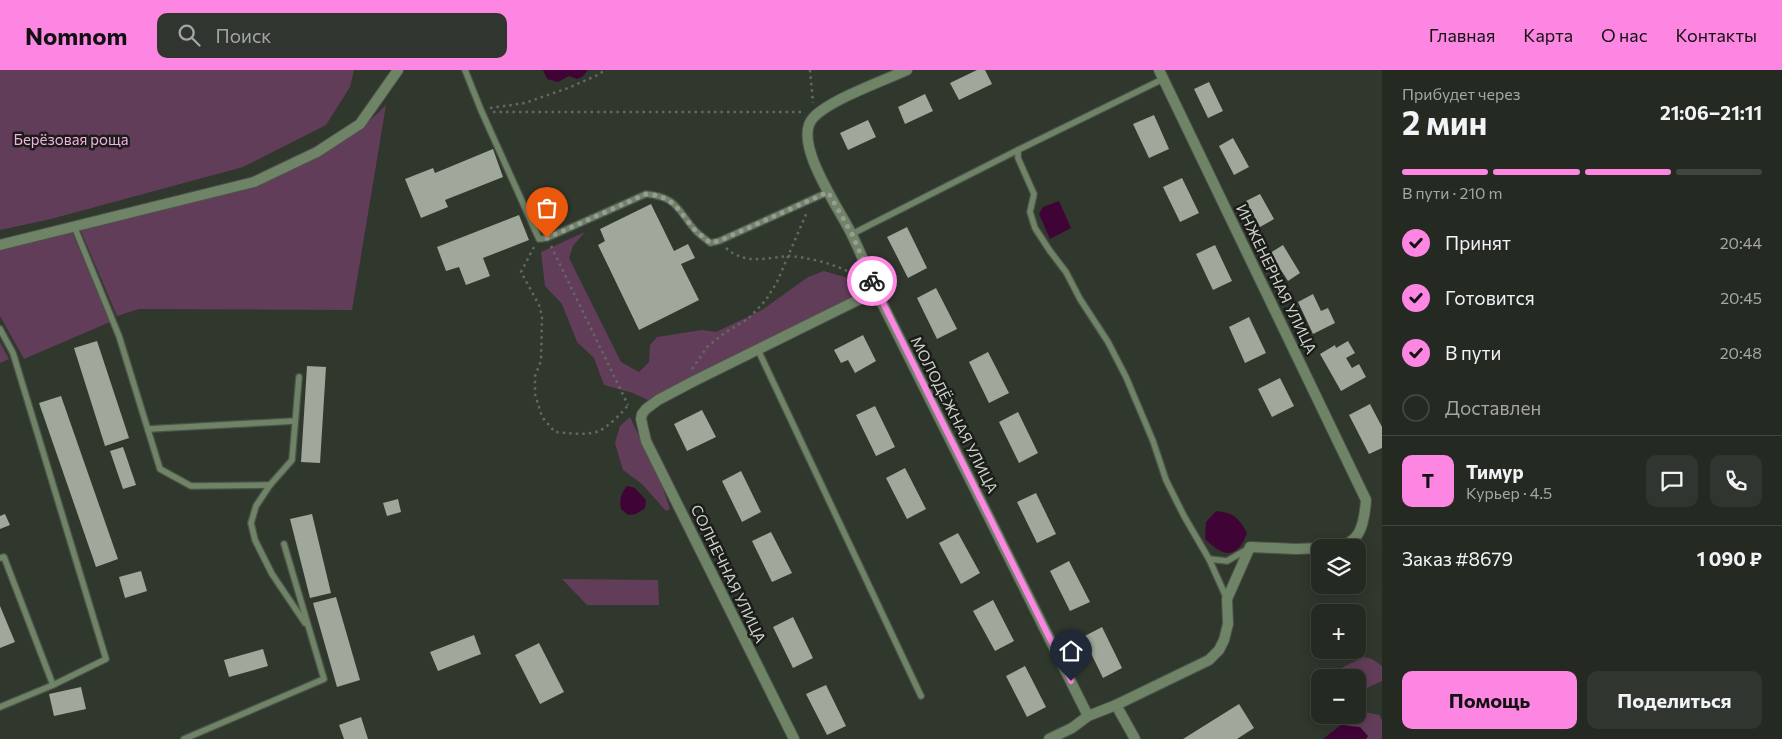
<!DOCTYPE html>
<html lang="ru">
<head>
<meta charset="utf-8">
<style>
	body { margin:0; font-family:Commissioner,sans-serif; background:#30352f; color:#f1f3f6; height:100vh; display:flex; flex-direction:column; font-size:19px; white-space:nowrap }
	* { box-sizing:border-box; margin:0 }
	p { font-size:16px; color:#a3a6a5 }
	.icon { flex:none; width:28px; height:28px; fill:none; stroke:currentColor; stroke-width:2; stroke-linecap:round; stroke-linejoin:round }
	.map { position:relative; flex:1; overflow:hidden }
	.panel { display:flex; flex-direction:column; background:#242922; width:400px }
	.panel>* { flex:none }
	.fabs { position:absolute; left:1311px; top:469px; display:grid; gap:10px }
	.fabs a { display:grid; place-items:center; width:55px; height:55px; border-radius:10px; background:#242922; box-shadow:0 2px 12px #0003,0 0 0 1px #414540; font-size:25px }
	.pin { position:absolute; display:grid; place-items:center; width:42px; height:42px; color:#fff; margin:-51px -21px; border-radius:50% 50% 50% 0; rotate:-45deg; box-shadow:0 0 5px #0007 }
	.pin .icon { rotate:45deg }
	.courier { position:absolute; display:grid; place-items:center; width:50px; height:50px; margin:-25px; border:4px solid #fd86e3; border-radius:50%; background:#fff; color:#222; box-shadow:0 1px 6px #0007 }
	.summary em { font-style:normal; font-weight:700 }
	.summary div { display:flex; flex-direction:column-reverse }
	.summary { display:flex; align-items:center; justify-content:space-between; height:85px; padding:0 20px }
	h1 { font-size:32px; font-weight:700; line-height:38px }
	.bar { display:grid; grid-template-columns:repeat(4,1fr); gap:8px 5px; align-content:center; height:60px; padding:0 20px }
	.bar i { height:6px; border-radius:4px; background:#414540 }
	.bar .selected { background:#fd86e3 }
	.bar p { grid-column:span 4 }
	.line { display:flex; align-items:center; gap:12px; padding:0 20px; border-top:1px solid #414540 }
	.line div { flex:1 }
	.round { display:grid; place-items:center; flex:none; width:52px; height:52px; border-radius:10px; background:#30352f }
	ol { padding:0 20px; list-style:none }
	li { display:flex; align-items:center; gap:15px; height:55px }
	li p { margin-inline-start:auto }
	li .icon { padding:5px; border-radius:50%; background:#fd86e3; color:#111; stroke-width:4 }
	li:last-child { color:#a3a6a5 }
	li i { width:28px; height:28px; border:2px solid #414540; border-radius:50% }
	.action { display:flex; gap:10px; margin-top:auto; padding:10px 20px }
	.action a { flex:1; height:58px; border-radius:10px; background:#fd86e3; color:#111; font-size:20px; font-weight:700; line-height:58px; text-align:center }
	.action a+a { background:#30352f; color:#f1f3f6 }
	header { display:flex; align-items:center; gap:30px; box-sizing:border-box; height:70px; padding:0 25px; background:#fd86e3; color:#111 }
	header strong { font-size:24px }
	nav { display:flex; gap:28px; margin-inline-start:auto; font-size:18px }
	.search { width:350px; height:45px; background:#30352f; display:flex; align-items:center; gap:12px; box-sizing:border-box; padding:0 18px; border-radius:10px; color:#a3a6a5; font-size:19px }
	main { display:flex; flex:1; min-height:0 }
	.map>svg:first-child { display:block }
	.green { fill:#623d59 }
	.water { fill:#3f0335 }
	.building { fill:#9fa89b }
	.lines { fill:none; stroke-linecap:round; stroke-linejoin:round }
	.lane-casing { stroke:#4d534a; stroke-width:8 }
	.street-casing { stroke:#4d534a; stroke-width:12 }
	.path { stroke:#626960; stroke-width:2.5; stroke-dasharray:2.5 4; stroke-linecap:butt }
	.lane { stroke:#6f8366; stroke-width:5.5 }
	.street { stroke:#6f8366; stroke-width:10 }
	.done { stroke:#979c95; stroke-width:5; stroke-dasharray:0 9 }
	.route { stroke:#fd86e3; stroke-width:6 }
	.labels { text-anchor:middle; stroke-width:5; stroke-linejoin:round; paint-order:stroke }
	.park-label { font-size:15px; fill:#f7aee5; stroke:#1a1d18 }
	.street-label { font-size:15px; fill:#cfd3cd; stroke:#1a1d18 }
</style>
</head>
<body>
<header>
<strong>Nomnom</strong>
<div class="search"><svg class="icon" aria-label="search" viewBox="0 0 24 24"><circle cx="10" cy="10" r="6"/><path d="M15 15l6 6"/></svg>Поиск</div>
<nav><a>Главная</a><a>Карта</a><a>О нас</a><a>Контакты</a></nav>
</header>
<main>
<div class="map">
<svg width="1382" height="669" viewBox="0 0 1382 669">
	<rect width="100%" height="100%" fill="#30372d"/>
	<g class="green">
		<path d="M0,0h354l-4,17 -24,38 -83,42 -192,52 -51,11z"/>
		<path d="M386,35l-34,205 -213,-1 -22,7 -37,-87 176,-44 105,-56z"/>
		<path d="M72,162l38,90 -86,37 -24,-43v-68z"/>
		<path d="M585,162l-12,14 -4,12 52,104 18,10 10,-10 1,-17 7,-8 45,-7 14,2 46,-22 46,-33 16,-6 24,7 13,16 -211,107 -17,-8 -29,-8 -10,-27 -17,-16 -15,-38 -17,-18 -4,-34z"/>
		<path d="M0,272l9,17 -9,4z"/>
		<path d="M630,347l31,66 9,26 -4,2 -24,-27 -19,-14 -8,-27 5,-17z"/>
		<path d="M562,509l96,1 1,25h-72z"/>
		<path d="M1364,587l8,2 10,7v15l-24,11v-14l-33,-1v-1z"/>
		<path d="M1359,641l20,4 3,5v19h-16l2,-3 -20,-10 5,-11h5z"/>
	</g>
	<g class="water">
		<path d="M543,0h45l-6,7 -5,2 -8,-3 -11,6 -11,-3z"/>
		<path d="M1059,131l12,27 -21,11 -11,-25 4,-7z"/>
		<path d="M627,416l8,2 11,12 -1,8 -9,6 -8,1 -7,-6c-2,-10 0,-15 6,-23z"/>
		<path d="M1216,441c18,2 22,6 31,22 -10,27 -24,24 -42,6l1,-17z"/>
		<path d="M1341,655l19,2 8,9 -2,3h-43z"/>
	</g>
	<g class="building">
		<path d="M977,0h8l7,14 -33,16 -9,-17z"/>
		<path d="M1209,12l14,29 -15,7 -14,-29z"/>
		<path d="M925,24l8,17 -28,13 -7,-17z"/>
		<path d="M1154,45l15,34 -20,9 -16,-34z"/>
		<path d="M868,50l8,17 -28,13 -8,-17z"/>
		<path d="M1233,68l16,29 -15,8 -15,-29z"/>
		<path d="M493,79l10,28 -58,23 3,7 -27,11 -16,-39 28,-11 2,5z"/>
		<path d="M1182,108l17,35 -19,9 -17,-35z"/>
		<path d="M1260,124l14,25 -14,8 -14,-26z"/>
		<path d="M651,134l23,47 14,-7 7,14 -14,6 18,36 -60,30 -41,-85 7,-4 -5,-12z"/>
		<path d="M519,145l10,25 -46,18 7,18 -24,9 -7,-18 -13,4 -9,-24z"/>
		<path d="M907,157l20,41 -19,10 -21,-41z"/>
		<path d="M1215,175l17,36 -19,9 -17,-36z"/>
		<path d="M1283,175l17,28 -12,8 -18,-28z"/>
		<path d="M936,218l21,41 -20,10 -20,-41z"/>
		<path d="M1313,224l8,17 7,-3 7,15 -22,11 -15,-32z"/>
		<path d="M1249,247l17,36 -21,10 -16,-36z"/>
		<path d="M863,265l13,26 -21,12 -7,-13 -7,3 -7,-13z"/>
		<path d="M97,271l32,97 -24,8 -31,-98z"/>
		<path d="M1348,271l7,12 -9,5 6,10 7,-4 7,13 -25,14 -21,-37 15,-9 1,3z"/>
		<path d="M988,282l21,41 -20,10 -20,-41z"/>
		<path d="M307,296l19,1 -6,96 -19,-1z"/>
		<path d="M1280,308l14,28 -22,11 -14,-28z"/>
		<path d="M61,326l57,163 -22,8 -57,-164z"/>
		<path d="M1370,334l12,23v21l-13,6 -20,-39z"/>
		<path d="M875,336l20,41 -19,9 -20,-41z"/>
		<path d="M702,340l14,27 -29,14 -13,-27z"/>
		<path d="M1018,342l20,41 -19,10 -20,-41z"/>
		<path d="M123,377l13,38 -13,4 -13,-38z"/>
		<path d="M905,398l21,41 -19,10 -21,-41z"/>
		<path d="M741,401l20,41 -19,10 -20,-41z"/>
		<path d="M1036,423l20,41 -19,9 -20,-41z"/>
		<path d="M398,429l3,13 -14,4 -4,-13z"/>
		<path d="M5,444l5,11 -10,4v-13z"/>
		<path d="M312,444l19,79 -21,5 -20,-79z"/>
		<path d="M771,462l21,41 -20,9 -20,-41z"/>
		<path d="M958,463l22,40 -19,11 -22,-41z"/>
		<path d="M1069,491l21,41 -20,9 -20,-40z"/>
		<path d="M141,501l6,20 -22,7 -6,-21z"/>
		<path d="M336,527l24,83 -23,7 -24,-84z"/>
		<path d="M993,530l21,41 -19,10 -22,-40z"/>
		<path d="M0,536l15,36 -15,6z"/>
		<path d="M793,547l20,41 -20,10 -20,-41z"/>
		<path d="M1102,557l20,41 -19,10 -20,-41z"/>
		<path d="M474,565l7,19 -43,17 -8,-19z"/>
		<path d="M539,573l25,49 -24,12 -25,-49z"/>
		<path d="M263,579l5,17 -39,11 -5,-17z"/>
		<path d="M1025,596l21,41 -19,10 -21,-41z"/>
		<path d="M826,615l20,41 -19,9 -21,-41z"/>
		<path d="M81,617l5,22 -32,7 -5,-22z"/>
		<path d="M1239,634l15,24 -17,11h-54z"/>
		<path d="M361,647l7,22h-24l-5,-14z"/>
	</g>
	<g class="lines">
		<defs>
			<g id="lane">
				<path d="M465,0l16,40 58,129 8,-1 99,-44c31,3 31,15 49,36 4,5 10,8 15,13l9,-2 109,-49"/>
				<path d="M1018,80v8l16,36 -4,18 5,16 15,23 16,21 14,27 28,43 18,35 27,64 13,39 18,36 25,43 18,2 21,-12"/>
				<path d="M74,156l45,110 41,133 31,17 79,-1"/>
				<path d="M852,164l166,-84 145,-71"/>
				<path d="M0,259l13,24 93,306 -53,26 -53,22"/>
				<path d="M758,280l163,346"/>
				<path d="M299,307l-7,83 -22,25 -14,21 -5,17 4,17 17,34 33,49"/>
				<path d="M148,359l147,-8"/>
				<path d="M0,488l4,-1 49,128"/>
				<path d="M1209,489l18,40"/>
				<path d="M184,669l140,-60 -40,-135"/>
			</g>
			<g id="street">
				<path d="M907,0c-24,11 -78,30 -94,48 -22,24 28,93 39,117 9,18 16,37 24,56l212,425"/>
				<path d="M1159,0l207,430c-2,27 -6,46 -37,48"/>
				<path d="M0,175l254,-63 63,-30 43,-28 38,-54"/>
				<path d="M1116,635l19,34"/>
				<path d="M794,669l-148,-298 -5,-22 1,-5 4,-5 12,-9 36,-19 182,-90"/>
				<path d="M1049,669l23,-11 16,-12 28,-11 93,-45 10,-10 5,-10 4,-16 -1,-25 23,-52 46,2 24,-1"/>
			</g>
		</defs>
		<use href="#lane" class="lane-casing"/>
		<use href="#street" class="street-casing"/>
		<g class="path">
			<path d="M810,0l3,33"/>
			<path d="M490,38l35,-5 43,-15 32,-14 4,-4"/>
			<path d="M493,42h309"/>
			<path d="M551,176l77,159"/>
			<path d="M534,177l-13,25 18,33 3,11 -1,45 -6,15v18l7,23 13,15c13,1 31,4 44,-1 9,-4 23,-18 29,-26"/>
			<path d="M726,178c19,17 40,10 62,8 14,0 53,9 63,18 4,3 6,9 9,13"/>
			<path d="M692,299l15,-22 19,-15 22,-13 18,-19 11,-18 30,-70"/>
		</g>
		<use href="#lane" class="lane"/>
		<use href="#street" class="street"/>
	</g>
	<g class="lines">
		<path class="done" d="M547,168l99,-44c30,3 31,16 49,36 5,5 10,8 15,13l9,-2 109,-49 24,42 20,47"/>
		<path class="route" d="M872,211l199,400"/>
	</g>
	<g class="labels">
		<g class="park-label">
			<text x="71" y="75">Берёзовая роща</text>
		</g>
		<g class="street-label">
			<text transform="translate(1276 209) rotate(64)" y="5">ИНЖЕНЕРНАЯ УЛИЦА</text>
			<text transform="translate(954 345) rotate(63)" y="5">МОЛОДЁЖНАЯ УЛИЦА</text>
			<text transform="translate(728 504) rotate(64)" y="5">СОЛНЕЧНАЯ УЛИЦА</text>
		</g>
	</g>
</svg>
<div class="fabs">
<a><svg class="icon" aria-label="layers" viewBox="0 0 24 24"><path d="M12 4l9 5-9 5-9-5zM3 14l9 5 9-5"/></svg></a>
<a>+</a>
<a>−</a>
</div>
<div class="pin" style="left:547px;top:168px;background:#ea580c"><svg class="icon" aria-label="bag" viewBox="0 0 24 24"><path d="M5 8h14l-1 12H6zM9 8a3 3 0 0 1 6 0"/></svg></div>
<div class="pin" style="left:1071px;top:611px;background:#1f2937"><svg class="icon" aria-label="home" viewBox="0 0 24 24"><path d="M3 11l9-7 9 7M6 9v11h12V9"/></svg></div>
<div class="courier" style="left:872px;top:211px"><svg class="icon" aria-label="bike" viewBox="0 0 24 24"><circle cx="6" cy="16" r="4"/><circle cx="18" cy="16" r="4"/><path d="M6 16l4-8h5l3 8M10 8l3 8H6M13 5h3"/></svg></div>
</div>
<section class="panel">
<div class="summary"><div><h1>2 мин</h1><p>Прибудет через</p></div><em>21:06–21:11</em></div>
<div class="bar"><i class="selected"></i><i class="selected"></i><i class="selected"></i><i></i><p>В пути · 210 m</p></div>
<ol>
<li><svg class="icon" aria-label="check" viewBox="0 0 24 24"><path d="M5 12l5 5 9-10"/></svg>Принят<p>20:44</p></li>
<li><svg class="icon" aria-label="check" viewBox="0 0 24 24"><path d="M5 12l5 5 9-10"/></svg>Готовится<p>20:45</p></li>
<li><svg class="icon" aria-label="check" viewBox="0 0 24 24"><path d="M5 12l5 5 9-10"/></svg>В пути<p>20:48</p></li>
<li><i></i>Доставлен</li>
</ol>
<div class="line" style="height:90px"><b class="round" style="background:#fd86e3;color:#111">Т</b><div><b>Тимур</b><p>Курьер · 4.5</p></div><a class="round"><svg class="icon" aria-label="chat" viewBox="0 0 24 24"><path d="M4 5h16v11H9l-5 4z"/></svg></a><a class="round"><svg class="icon" aria-label="phone" viewBox="0 0 24 24"><path d="M5 4h4l2 5-3 2q2 4 5 5l2-3 5 2v4C11 20 4 13 5 4z"/></svg></a></div>
<div class="line" style="height:65px"><div>Заказ #8679</div><b>1 090 ₽</b></div>
<div class="action"><a>Помощь</a><a>Поделиться</a></div>
</section>
</main>
</body>
</html>
